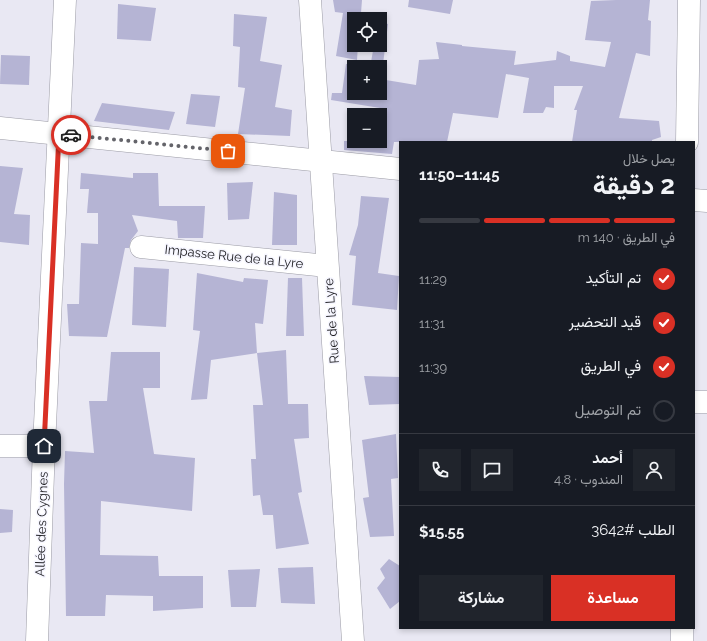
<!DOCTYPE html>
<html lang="ar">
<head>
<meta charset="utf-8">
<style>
	body { margin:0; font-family:Raleway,Vazirmatn,sans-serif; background:#20242c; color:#f1f3f6; direction:rtl; height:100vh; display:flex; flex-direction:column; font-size:15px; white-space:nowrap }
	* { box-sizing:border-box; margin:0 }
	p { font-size:13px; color:#9ea1a6 }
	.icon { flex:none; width:22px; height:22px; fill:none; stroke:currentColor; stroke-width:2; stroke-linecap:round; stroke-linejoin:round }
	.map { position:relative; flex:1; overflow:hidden; direction:ltr }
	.side { position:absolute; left:399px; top:141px; width:296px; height:488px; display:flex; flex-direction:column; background:#171b24; border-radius:0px; box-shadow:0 2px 6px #0003; direction:rtl }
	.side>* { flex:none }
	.controls { position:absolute; left:347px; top:12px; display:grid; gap:8px }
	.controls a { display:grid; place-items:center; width:40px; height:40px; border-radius:0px; background:#171b24; box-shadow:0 2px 6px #0003; font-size:20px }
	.pin { position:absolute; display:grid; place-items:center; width:34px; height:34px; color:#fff; margin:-17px; border-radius:8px; box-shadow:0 2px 6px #0006 }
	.courier { position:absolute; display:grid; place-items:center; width:40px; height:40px; margin:-20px; border:3px solid #d93025; border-radius:50%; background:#fff; color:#222; box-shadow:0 1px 5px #0007 }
	.overview em { font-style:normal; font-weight:700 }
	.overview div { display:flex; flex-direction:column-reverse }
	.overview { display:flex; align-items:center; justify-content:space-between; height:68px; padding:0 20px }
	h1 { font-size:26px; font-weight:700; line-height:30px }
	.bar { display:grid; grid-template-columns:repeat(4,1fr); gap:6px 4px; align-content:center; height:48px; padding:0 20px }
	.bar i { height:5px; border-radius:3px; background:#363941 }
	.bar .selected { background:#d93025 }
	.bar p { grid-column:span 4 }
	.line { display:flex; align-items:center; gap:10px; padding:0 20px; border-top:1px solid #363941 }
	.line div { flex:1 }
	.round { display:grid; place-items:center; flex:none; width:42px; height:42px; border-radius:0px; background:#20242c }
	ol { padding:0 20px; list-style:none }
	li { display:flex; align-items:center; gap:12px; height:44px }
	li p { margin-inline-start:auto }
	li .icon { padding:4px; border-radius:50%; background:#d93025; color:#fff; stroke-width:4 }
	li:last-child { color:#9ea1a6 }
	li i { width:22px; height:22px; border:2px solid #363941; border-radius:50% }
	.primary-button { display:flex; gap:8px; margin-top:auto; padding:8px 20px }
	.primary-button a { flex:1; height:46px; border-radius:0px; background:#d93025; color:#fff; font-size:16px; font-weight:700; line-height:46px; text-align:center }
	.primary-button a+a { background:#20242c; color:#f1f3f6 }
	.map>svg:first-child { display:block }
	.building { fill:#b5b4d4 }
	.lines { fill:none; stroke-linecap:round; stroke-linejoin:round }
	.minor-casing { stroke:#9b9ba5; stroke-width:23 }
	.minor { stroke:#fff; stroke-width:22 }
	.done { stroke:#64646a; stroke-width:4; stroke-dasharray:0 7.2 }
	.route { stroke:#d93025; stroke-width:5 }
	.labels { text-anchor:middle; stroke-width:3; stroke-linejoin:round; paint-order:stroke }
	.street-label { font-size:13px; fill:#1d1d21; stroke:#f6f6ff }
</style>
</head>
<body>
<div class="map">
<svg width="707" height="641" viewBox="0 0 707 641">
	<rect width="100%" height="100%" fill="#e9e8f3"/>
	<g class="building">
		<path d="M333,0h29l-1,13h-7v32h4l-1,15 -21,-4 7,-43 -8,-1z"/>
		<path d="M409,0h44l-3,14 -42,-7z"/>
		<path d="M616,0h34l-2,20 3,1 -1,35 -14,-3 -17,65 40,3 2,16 -9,3v2h-80l5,-32h-3l9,-24h-29v22l-8,-1 -3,6h-20l6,-35 -23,-4 -8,44 -45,-5 -6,29h-53l-2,12 -48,-4v-9h36v-33l-49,-8 1,-7h10l4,-29h8v29h26v-14l36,6 3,-25 20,-1 -3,-17 26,3v1l54,5 -2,14 42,-5 1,-9 13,5v5l35,6 6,-25 -26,-2 6,-39z"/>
		<path d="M118,4l38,4 -5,33 -34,-2z"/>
		<path d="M234,14l33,3 -7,44 22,4 -7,42 17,3 -2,26 -52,-2 7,-46 -7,-1 2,-40 -7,-1z"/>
		<path d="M380,22l8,2 -5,40 -12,-2 3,-17h6z"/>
		<path d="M1,55l29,1 -1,29 -29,-1z"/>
		<path d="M191,94l29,2 -5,31 -29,-3z"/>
		<path d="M102,103l73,9 -6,18 -75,-9z"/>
		<path d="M0,166l23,2 -9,46 16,1 -1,30 -29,-3z"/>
		<path d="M81,173l52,5v-5h25l1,33h46l-2,32h-25l-1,-17 -45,-6 6,16 -7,9 -2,8h-4l-18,89 -38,-1 -2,-32h12l2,-61 17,1v-31h-11l2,-24h-9z"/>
		<path d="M253,182l-4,37 -21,1 -1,-37z"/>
		<path d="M274,192l23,3v50h-25z"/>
		<path d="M361,196l28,2 -11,75 21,3 -2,34 -45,-5 4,-49 -7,-1 9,-30z"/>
		<path d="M134,267l35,2 -3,58 -34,-2z"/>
		<path d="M197,273l46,9 1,-4 24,2 -5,44 -8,-1 2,30 -46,7 -4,39 -16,1 9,-69 -7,-1z"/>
		<path d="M288,278h14l2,58h-18z"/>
		<path d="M286,350l2,54h20l1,34 -15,1 8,53 -4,1 11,51 -33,5 -3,-34h-10l-3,-20 -7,1 -2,-37h5l-3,-54h10l-6,-52z"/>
		<path d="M111,352h49v36h-17l11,66 41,4 -3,53 -91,-10 -1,54 58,1 1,20h44v32l-50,3v-15l-47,-1 -1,21h-39l-2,-132 1,-33 29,2 -5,-52h18z"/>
		<path d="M364,376l36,1v27l-31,1z"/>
		<path d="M396,434l2,44 -7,1 3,57 -24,1 -7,-39 6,-1 -7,-57z"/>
		<path d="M0,509l13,1 -1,22 -12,1z"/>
		<path d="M389,559l11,7v35l-10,8 -13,-21 8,-10 -5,-9z"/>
		<path d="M313,567l2,37 -34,-1 -3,-35z"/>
		<path d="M260,569l-4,38h-25l-3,-37z"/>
	</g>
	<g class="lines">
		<defs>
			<g id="minor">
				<path d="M310,0l43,641"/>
				<path d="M0,128l400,41"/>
				<path d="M687,142l2,-142"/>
				<path d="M694,200l13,1"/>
				<path d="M141,247l186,19"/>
				<path d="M694,402h13"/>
				<path d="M0,446h44"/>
				<path d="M37,641l7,-195 21,-446"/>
				<path d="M682,641v-13"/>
			</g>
		</defs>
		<use href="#minor" class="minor-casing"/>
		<use href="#minor" class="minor"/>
	</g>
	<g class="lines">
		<path class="done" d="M71,135l157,16"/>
		<path class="route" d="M44,446l15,-312 12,1"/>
	</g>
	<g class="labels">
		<g class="street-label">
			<text transform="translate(234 256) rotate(6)" y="5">Impasse Rue de la Lyre</text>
			<text transform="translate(331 321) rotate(-94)" y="5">Rue de la Lyre</text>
			<text transform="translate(41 524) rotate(-88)" y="5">Allée des Cygnes</text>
		</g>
	</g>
</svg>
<div class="controls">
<a><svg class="icon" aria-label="locate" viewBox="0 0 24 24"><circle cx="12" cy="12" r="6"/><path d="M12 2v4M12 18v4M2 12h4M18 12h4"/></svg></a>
<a>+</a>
<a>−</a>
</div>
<div class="pin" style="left:228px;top:151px;background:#ea580c"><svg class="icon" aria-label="bag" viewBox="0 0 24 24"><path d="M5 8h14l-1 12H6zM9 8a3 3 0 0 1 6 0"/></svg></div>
<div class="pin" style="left:44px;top:446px;background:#1f2937"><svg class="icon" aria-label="home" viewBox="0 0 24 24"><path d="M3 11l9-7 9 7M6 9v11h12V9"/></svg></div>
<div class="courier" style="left:71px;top:135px"><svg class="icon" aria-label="car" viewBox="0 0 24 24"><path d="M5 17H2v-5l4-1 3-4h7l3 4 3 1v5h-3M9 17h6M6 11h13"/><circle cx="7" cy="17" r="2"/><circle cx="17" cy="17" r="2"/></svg></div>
<section class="side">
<div class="overview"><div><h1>2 دقيقة</h1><p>يصل خلال</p></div><em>11:45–11:50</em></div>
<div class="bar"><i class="selected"></i><i class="selected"></i><i class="selected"></i><i></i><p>في الطريق · 140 m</p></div>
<ol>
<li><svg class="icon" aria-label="check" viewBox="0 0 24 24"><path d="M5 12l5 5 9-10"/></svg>تم التأكيد<p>11:29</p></li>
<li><svg class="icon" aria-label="check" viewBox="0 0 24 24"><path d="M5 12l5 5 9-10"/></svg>قيد التحضير<p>11:31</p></li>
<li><svg class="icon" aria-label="check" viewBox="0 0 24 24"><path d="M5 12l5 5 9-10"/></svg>في الطريق<p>11:39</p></li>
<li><i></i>تم التوصيل</li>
</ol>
<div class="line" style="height:72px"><a class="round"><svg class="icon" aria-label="person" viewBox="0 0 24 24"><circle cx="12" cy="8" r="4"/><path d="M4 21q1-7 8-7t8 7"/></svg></a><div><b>أحمد</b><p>المندوب · 4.8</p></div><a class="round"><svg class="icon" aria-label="chat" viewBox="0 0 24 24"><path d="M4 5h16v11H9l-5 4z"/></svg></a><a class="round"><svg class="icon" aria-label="phone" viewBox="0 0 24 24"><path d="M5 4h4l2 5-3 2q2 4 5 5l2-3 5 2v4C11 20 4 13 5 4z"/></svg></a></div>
<div class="line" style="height:52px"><div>الطلب #3642</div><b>$15.55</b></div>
<div class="primary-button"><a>مساعدة</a><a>مشاركة</a></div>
</section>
</div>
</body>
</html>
